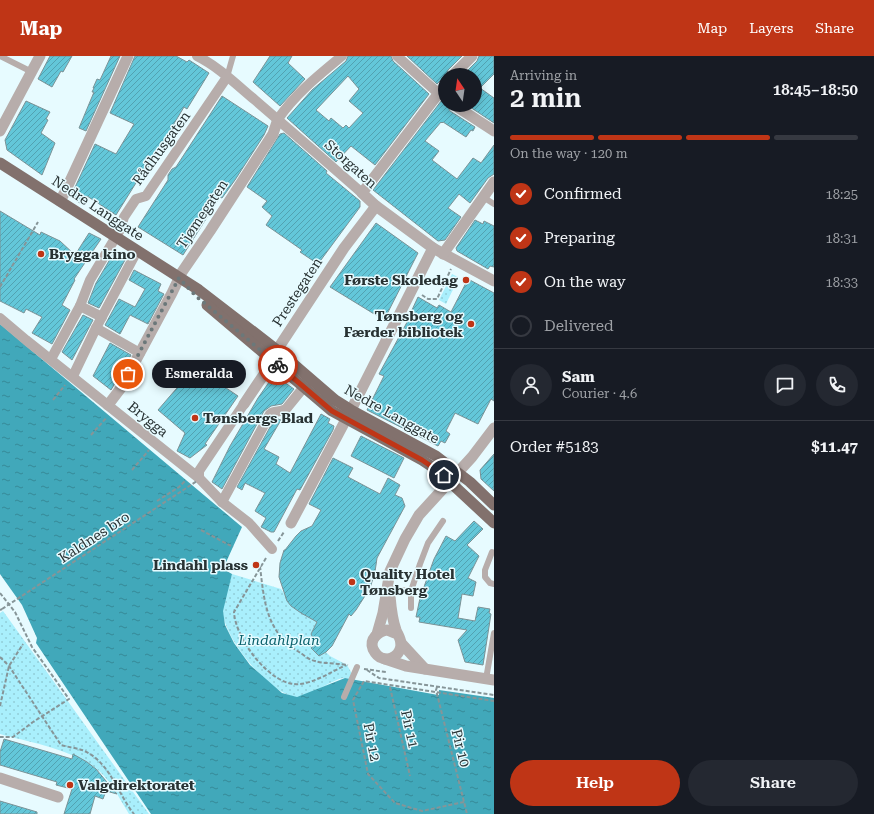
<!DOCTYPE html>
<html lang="en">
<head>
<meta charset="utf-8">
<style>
	body { margin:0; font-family:"Roboto Serif",serif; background:#242831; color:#f1f3f6; height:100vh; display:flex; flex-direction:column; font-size:15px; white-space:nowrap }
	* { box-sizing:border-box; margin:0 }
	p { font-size:13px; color:#9ea1a6 }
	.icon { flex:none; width:22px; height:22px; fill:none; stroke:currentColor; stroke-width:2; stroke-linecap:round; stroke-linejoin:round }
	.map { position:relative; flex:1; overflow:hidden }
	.details { display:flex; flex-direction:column; background:#171b24; width:380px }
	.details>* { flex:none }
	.needle { width:26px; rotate:347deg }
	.tools { position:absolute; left:438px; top:12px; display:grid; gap:8px }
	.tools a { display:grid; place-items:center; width:44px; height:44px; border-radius:50%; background:#171b24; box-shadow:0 2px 10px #0003; font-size:20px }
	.pin { position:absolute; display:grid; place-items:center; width:34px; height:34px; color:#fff; margin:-17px; border:2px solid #fff; border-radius:50%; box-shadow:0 1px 4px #0007 }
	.courier { position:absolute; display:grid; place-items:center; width:40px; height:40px; margin:-20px; border:3px solid #bf3516; border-radius:50%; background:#fff; color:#222; box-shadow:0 1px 5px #0007 }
	.bubble { position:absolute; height:28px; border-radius:14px; background:#171b24; box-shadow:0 2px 10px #0003; font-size:13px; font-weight:600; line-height:28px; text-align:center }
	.head em { font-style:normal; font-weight:600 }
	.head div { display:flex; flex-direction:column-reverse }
	.head { display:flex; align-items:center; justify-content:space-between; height:68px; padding:0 16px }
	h1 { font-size:26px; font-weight:600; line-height:30px }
	.bar { display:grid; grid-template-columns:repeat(4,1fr); gap:6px 4px; align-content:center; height:48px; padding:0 16px }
	.bar i { height:5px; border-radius:3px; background:#363941 }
	.bar .active { background:#bf3516 }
	.bar p { grid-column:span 4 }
	.line { display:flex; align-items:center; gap:10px; padding:0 16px; border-top:1px solid #363941 }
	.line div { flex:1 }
	.round { display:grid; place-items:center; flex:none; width:42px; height:42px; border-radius:21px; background:#242831 }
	ol { padding:0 16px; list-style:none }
	li { display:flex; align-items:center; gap:12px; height:44px }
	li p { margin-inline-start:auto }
	li .icon { padding:4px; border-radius:50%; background:#bf3516; color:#fff; stroke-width:4 }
	li:last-child { color:#9ea1a6 }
	li i { width:22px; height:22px; border:2px solid #363941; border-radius:50% }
	.primary-button { display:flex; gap:8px; margin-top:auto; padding:8px 16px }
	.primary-button a { flex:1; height:46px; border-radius:24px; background:#bf3516; color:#fff; font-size:16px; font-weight:600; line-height:46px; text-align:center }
	.primary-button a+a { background:#242831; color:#f1f3f6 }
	header { display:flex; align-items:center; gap:24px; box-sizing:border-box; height:56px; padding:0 20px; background:#bf3516; color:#fff }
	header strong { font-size:19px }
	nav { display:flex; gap:22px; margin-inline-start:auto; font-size:14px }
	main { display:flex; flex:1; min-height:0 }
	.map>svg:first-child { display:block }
	.park { fill:url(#park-dots) }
	.water { fill:url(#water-ripples) }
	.building { fill:url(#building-hatch); stroke:#7b9296; fill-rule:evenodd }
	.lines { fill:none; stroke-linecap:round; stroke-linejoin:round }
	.path { stroke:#869598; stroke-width:2; stroke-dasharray:4 2; stroke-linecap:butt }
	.service { stroke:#b7adab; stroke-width:6 }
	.pedestrian { stroke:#b7adab; stroke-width:10 }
	.minor { stroke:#b7adab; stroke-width:11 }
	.primary { stroke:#82716d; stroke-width:11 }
	.path-bridge { stroke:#869598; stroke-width:2; stroke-dasharray:4 2; stroke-linecap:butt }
	.done { stroke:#6b787a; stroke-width:4; stroke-dasharray:0 7.2 }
	.route { stroke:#bf3516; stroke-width:5 }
	.poi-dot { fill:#bf3516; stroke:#e7fbff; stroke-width:1.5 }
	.labels { text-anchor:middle; stroke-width:3; stroke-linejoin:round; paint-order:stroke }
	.street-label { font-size:14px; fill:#283233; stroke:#e7fbff }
	.poi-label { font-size:14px; font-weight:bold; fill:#283233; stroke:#e7fbff; text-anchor:start }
	.park-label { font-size:14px; font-style:italic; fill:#07606c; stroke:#e7fbff }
</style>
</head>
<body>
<header>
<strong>Map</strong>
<nav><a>Map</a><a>Layers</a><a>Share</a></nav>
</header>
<main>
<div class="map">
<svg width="494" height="758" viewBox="0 0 494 758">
	<defs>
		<pattern id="park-dots" width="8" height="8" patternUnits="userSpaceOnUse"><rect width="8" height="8" fill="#a9effc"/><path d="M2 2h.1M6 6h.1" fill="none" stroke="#91cdd8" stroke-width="1.8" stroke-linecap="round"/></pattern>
		<pattern id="water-ripples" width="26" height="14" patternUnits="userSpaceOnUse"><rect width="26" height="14" fill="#41a8ba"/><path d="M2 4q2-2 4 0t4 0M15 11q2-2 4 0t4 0" fill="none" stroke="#368998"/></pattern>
		<pattern id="building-hatch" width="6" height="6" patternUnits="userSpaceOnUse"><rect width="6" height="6" fill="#63c7d9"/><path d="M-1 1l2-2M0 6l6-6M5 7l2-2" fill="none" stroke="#52a2b1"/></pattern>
	</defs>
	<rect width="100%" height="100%" fill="#e7fbff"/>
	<g class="park">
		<path d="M452,218l6,3v2l-12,25 -7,-4z"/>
		<path d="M232,518l49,15 12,17 28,19 -1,21 10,10 17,9 9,16c-3,-1 -8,-3 -12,-3 -11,1 -38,20 -48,19 -27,-3 -71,-58 -73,-84 -1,-13 6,-27 9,-39z"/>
		<path d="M3,555l146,203h-20c-8,-13 -15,-27 -25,-38 -22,-25 -72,-33 -104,-42v-121z"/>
	</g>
	<path class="water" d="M0,268l242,203 -19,42 9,5 -9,37 2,14 9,18 16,22 32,28 15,4 48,-19 93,17h1v-5l55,8v116h-343l-115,-171 1,-5 -15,-33 -22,-31z"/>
	<g class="building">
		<path d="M50,0h22l-9,16 -2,-1 -9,16 -14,-8z"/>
		<path d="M111,0h9l-34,75 -7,-3 15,-36h-2l2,-4h-1l4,-9 3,1z"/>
		<path d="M135,0h41l11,6 2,-2 20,13 -22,36 -3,-2 -38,64 -2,-1 -28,45 -29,-19 -4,9 -12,-8v-1l24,-52 21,10 18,-30 -24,-11z"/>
		<path d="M270,0h22l-4,7 17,16 -25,27 -27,-24z"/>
		<path d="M348,0h43l2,5 36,33 -54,71 -24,-19 -15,16 -49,-44 25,-28 34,-29zM348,20l11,13 -10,12 14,12 -14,15 -3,-3 -3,3 -12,-10 -2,3 -13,-11z"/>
		<path d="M407,0h55l-14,14 -2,5h-1v3l-3,1 -5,5z"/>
		<path d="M479,0h15v18l-14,14 14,10v25l-27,-18h8v-30h-12l14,-14z"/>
		<path d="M222,40l46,30 -4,9 -29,45 -13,18 -2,-1 -37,58 -45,-28 30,-47v-5l4,-6 4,-2z"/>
		<path d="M445,40v9h2l3,6 25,16 -2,4 -2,-1 -5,7 -23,-15 -1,1 -1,-1 -16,19 14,10 -7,9 25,19 16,-21 8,5 13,-18v29l-6,4 -18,25 -11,-9 -11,14 13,9 -16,23 -7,1 -65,-51z"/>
		<path d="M26,45l24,11 -4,7 2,1 -7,13 14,10 -13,32 -35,-25 -2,-10z"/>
		<path d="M284,77l43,38 -1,2 34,28v6l-42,57 -18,-12 2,-2 -36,-25 6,-9 -10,-9 5,-6 -20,-14 33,-53z"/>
		<path d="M0,155l40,24 1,-3 19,9 15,14 14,-22 12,6 -27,40 1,1 -13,25 8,5 -18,34 -20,-11 10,-16 -16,-8 -2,4 -24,-12z"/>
		<path d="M475,164l8,4 1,-3 10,5v41l-4,-1 -2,3 -31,-18 -1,-3z"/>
		<path d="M376,167l42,30 -34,67 -54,-33z"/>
		<path d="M113,198l12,6 -26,48 -11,-5 8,-20z"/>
		<path d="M134,214l27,14 -3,7 6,3 -16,30 -18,-9 -10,19 -15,-9 14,-26 16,8 10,-18 -16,-9z"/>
		<path d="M468,223l26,14v108l-3,-2 -13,25 -23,-11 -9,18 4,3 -5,9 -4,-2 -3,5 -71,-36 17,-34 -5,-2 33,-61 -1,-1 7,-15 19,11 2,-3 12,7z"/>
		<path d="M83,259l10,5 -21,40 -10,-8z"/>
		<path d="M110,287l21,12 -20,35 -18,-14z"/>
		<path d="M195,311l43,29 -33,48 2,1 -17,13 -13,-7 8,-18 -27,-23z"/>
		<path d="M274,319l20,14 -12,15 -11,2 -7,5 -42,78 -10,-7 18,-36 28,-48z"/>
		<path d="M321,358l9,5 -2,4 6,3 -1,4 -33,60 -3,-1 -23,43h-3l-10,-5 5,-9 -11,-7 10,-18 -20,-10 -3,7 -5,-3 38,-69 6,2 -17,29 15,8 -3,7 14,9z"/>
		<path d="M361,380l43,22 -10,20 -43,-22z"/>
		<path d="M494,398v37l-13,-12 -1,-9z"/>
		<path d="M333,402l20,10 -5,9 32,17 8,-16 12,7 -5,10 7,3 3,8 -28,52 -2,14 -5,16 -14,22 -5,6 -2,-2 -17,32 -6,6 -7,4 -8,-8 5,-4 -5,-10 6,-12 -16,-9 -10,-7 -4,-5 -8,-24 1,-14 4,-13h1l11,-14 5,-5 11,-5 9,-16 -12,-6z"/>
		<path d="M474,465l9,8 -16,16 12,11 -11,22 8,4 -3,14 -11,-2 -4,24 17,3 3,-14 12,2 -1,4 2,1 -8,51 -18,-3 -7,-22 9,-10 -48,-8 1,-5h-4l4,-19 14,-39 12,-23 9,5z"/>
		<path d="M4,683l68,20 1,-5 14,8 9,7 21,25 -11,-3 -3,8 -8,-3 -5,18h-26l8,-25 -16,-4 1,-3 -57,-17v-13z"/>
		<path d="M0,745l37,11v2h-37z"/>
	</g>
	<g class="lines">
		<g class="path">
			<path d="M0,231l38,-65"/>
			<path d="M422,239l6,4h9l14,-30"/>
			<path d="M53,344l12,-15"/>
			<path d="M91,379l16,-18"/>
			<path d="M132,414l17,-20"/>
			<path d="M157,445l22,-14 6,-6"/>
			<path d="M201,474l32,17"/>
			<path d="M278,485l6,-9"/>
			<path d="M266,502l-32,54c1,26 37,76 66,72 14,-1 33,-13 46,-19"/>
			<path d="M260,510c4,35 6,66 39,86 5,3 10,8 16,9 10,3 22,2 33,4"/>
			<path d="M0,537l15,19 17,35 37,52 -36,23 -20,15h-13"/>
			<path d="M0,554l2,-1"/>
			<path d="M0,601l9,9 52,79c7,2 15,3 21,5 28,11 35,43 52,64"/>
			<path d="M364,613l22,3"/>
			<path d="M367,614l12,8 115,17"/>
			<path d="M390,631l20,89"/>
			<path d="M437,631l-1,3 31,124"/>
			<path d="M0,650l9,-40 14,-22"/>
			<path d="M464,746l-42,9 -27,-8 -27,-29 -15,-74 11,-19 130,20"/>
		</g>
		<g class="service">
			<path d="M0,0l32,16"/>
			<path d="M227,21l6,-21"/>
			<path d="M483,141l11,7"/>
			<path d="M492,496l-7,18v7l5,6 4,1"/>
			<path d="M390,533l21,2"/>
			<path d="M411,552v-17l9,-27 8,-21 15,-22"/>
			<path d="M486,623l8,-46"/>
			<path d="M344,641l13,-30"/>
		</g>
		<g class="pedestrian">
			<path d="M197,0c22,11 40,29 58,44 36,31 72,62 107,93"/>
			<path d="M397,0l41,37"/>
			<path d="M278,63c17,-25 41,-44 64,-63"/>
			<path d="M80,250l22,11"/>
			<path d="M0,262l26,22 173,138 23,24 27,21 23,26"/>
			<path d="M96,272l44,25"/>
			<path d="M51,303l29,-53 10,-26 30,-50 4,-13 12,-18 10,-3 81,-119"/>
			<path d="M73,320l23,-48 41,-77"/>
			<path d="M199,422v-7l45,-67"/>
			<path d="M222,446l48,-88c4,-4 10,-1 16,-5l22,-27"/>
		</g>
		<g class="minor">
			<path d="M453,19l19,-19"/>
			<path d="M445,29l-83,108 14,13 57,42 61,33"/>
			<path d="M454,49l40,26"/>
			<path d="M0,75l40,-75"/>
			<path d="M60,145l5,-9 63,-136"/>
			<path d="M443,198l51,-72"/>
			<path d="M244,348l29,-43 4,-11 67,-102 32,-42"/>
			<path d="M108,349l13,-17 51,-95 10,-21 28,-41 63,-97 5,-15"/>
			<path d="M291,467l60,-113 82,-162"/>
			<path d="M390,540c1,12 2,23 6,34 2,5 5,9 5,14 0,10 -10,18 -19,14 -4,-1 -7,-5 -9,-9 -4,-10 5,-17 14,-19l10,4"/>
			<path d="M377,578l6,-21 7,-42 15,-32 14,-24 53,-58 22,-29"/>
			<path d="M401,587l24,26"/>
			<path d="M385,603l21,7 88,14"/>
			<path d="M0,722l58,19"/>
		</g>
		<g class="primary">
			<path d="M0,107l199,127 78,60 58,50 16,10 85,46 34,26 24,23"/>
			<path d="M207,249l125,106 90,49 15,10 57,53"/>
		</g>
		<path class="path-bridge" d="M2,553l195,-128"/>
	</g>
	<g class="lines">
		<path class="done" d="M128,318l51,-96 17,18 82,69"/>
		<path class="route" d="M278,309l54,46 90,49 22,15"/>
	</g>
	<g class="poi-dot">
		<circle cx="41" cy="198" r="4"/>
		<circle cx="466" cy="224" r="4"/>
		<circle cx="471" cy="268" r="4"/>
		<circle cx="195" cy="362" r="4"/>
		<circle cx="256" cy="509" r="4"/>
		<circle cx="352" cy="526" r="4"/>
		<circle cx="70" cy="729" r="4"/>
	</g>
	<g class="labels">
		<g class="street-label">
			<text transform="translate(161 92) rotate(-54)" y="5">Rådhusgaten</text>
			<text transform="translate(351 108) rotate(42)" y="5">Storgaten</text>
			<text transform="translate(98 152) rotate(33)" y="5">Nedre Langgate</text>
			<text transform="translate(202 158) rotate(-56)" y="5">Tjømegaten</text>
			<text transform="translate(297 236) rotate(-57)" y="5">Prestegaten</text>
			<text transform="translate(392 358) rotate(29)" y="5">Nedre Langgate</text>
			<text transform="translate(148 363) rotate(39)" y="5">Brygga</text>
			<text transform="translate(94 481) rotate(-33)" y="5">Kaldnes bro</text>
			<text transform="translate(410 673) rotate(78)" y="5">Pir 11</text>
			<text transform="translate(372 686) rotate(79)" y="5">Pir 12</text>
			<text transform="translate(461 692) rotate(76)" y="5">Pir 10</text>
		</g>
		<g class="poi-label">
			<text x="49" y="203">Brygga kino</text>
			<text x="458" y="229" text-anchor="end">Første Skoledag</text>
			<text x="463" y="265" text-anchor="end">Tønsberg og<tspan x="463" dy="16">Færder bibliotek</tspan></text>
			<text x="203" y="367">Tønsbergs Blad</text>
			<text x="248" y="514" text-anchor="end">Lindahl plass</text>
			<text x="360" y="523">Quality Hotel<tspan x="360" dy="16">Tønsberg</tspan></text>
			<text x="78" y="734">Valgdirektoratet</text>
		</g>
		<g class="park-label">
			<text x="279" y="589">Lindahlplan</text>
		</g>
	</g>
</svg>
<div class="tools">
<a><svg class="needle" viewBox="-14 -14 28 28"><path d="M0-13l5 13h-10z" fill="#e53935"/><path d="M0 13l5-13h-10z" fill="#9ea1a6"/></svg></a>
</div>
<div class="pin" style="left:128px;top:318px;background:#ea580c"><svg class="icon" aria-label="bag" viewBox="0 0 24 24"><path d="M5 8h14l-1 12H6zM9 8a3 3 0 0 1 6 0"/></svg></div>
<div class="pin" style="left:444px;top:419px;background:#1f2937"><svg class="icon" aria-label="home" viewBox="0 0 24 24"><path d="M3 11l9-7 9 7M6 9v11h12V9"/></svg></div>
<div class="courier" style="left:278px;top:309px"><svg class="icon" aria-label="bike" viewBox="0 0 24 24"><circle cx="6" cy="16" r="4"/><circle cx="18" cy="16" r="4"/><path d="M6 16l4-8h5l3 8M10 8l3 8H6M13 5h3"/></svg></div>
<div class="bubble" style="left:152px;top:304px;width:94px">Esmeralda</div>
</div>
<section class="details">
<div class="head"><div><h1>2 min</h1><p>Arriving in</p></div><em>18:45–18:50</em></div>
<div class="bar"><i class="active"></i><i class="active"></i><i class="active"></i><i></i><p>On the way · 120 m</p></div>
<ol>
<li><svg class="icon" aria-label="check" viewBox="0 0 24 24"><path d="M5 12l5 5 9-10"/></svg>Confirmed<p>18:25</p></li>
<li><svg class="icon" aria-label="check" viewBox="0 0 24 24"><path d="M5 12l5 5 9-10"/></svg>Preparing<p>18:31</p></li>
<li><svg class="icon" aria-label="check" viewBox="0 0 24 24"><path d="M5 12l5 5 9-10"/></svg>On the way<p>18:33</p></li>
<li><i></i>Delivered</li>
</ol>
<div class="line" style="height:72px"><a class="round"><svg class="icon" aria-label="person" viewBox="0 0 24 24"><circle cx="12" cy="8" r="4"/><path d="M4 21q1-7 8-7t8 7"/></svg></a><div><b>Sam</b><p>Courier · 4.6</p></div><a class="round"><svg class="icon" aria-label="chat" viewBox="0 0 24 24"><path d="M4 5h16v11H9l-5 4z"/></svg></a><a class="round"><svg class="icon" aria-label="phone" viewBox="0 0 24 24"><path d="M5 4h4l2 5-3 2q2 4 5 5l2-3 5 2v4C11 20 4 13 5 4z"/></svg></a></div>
<div class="line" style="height:52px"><div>Order #5183</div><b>$11.47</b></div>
<div class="primary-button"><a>Help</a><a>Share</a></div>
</section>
</main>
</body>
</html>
